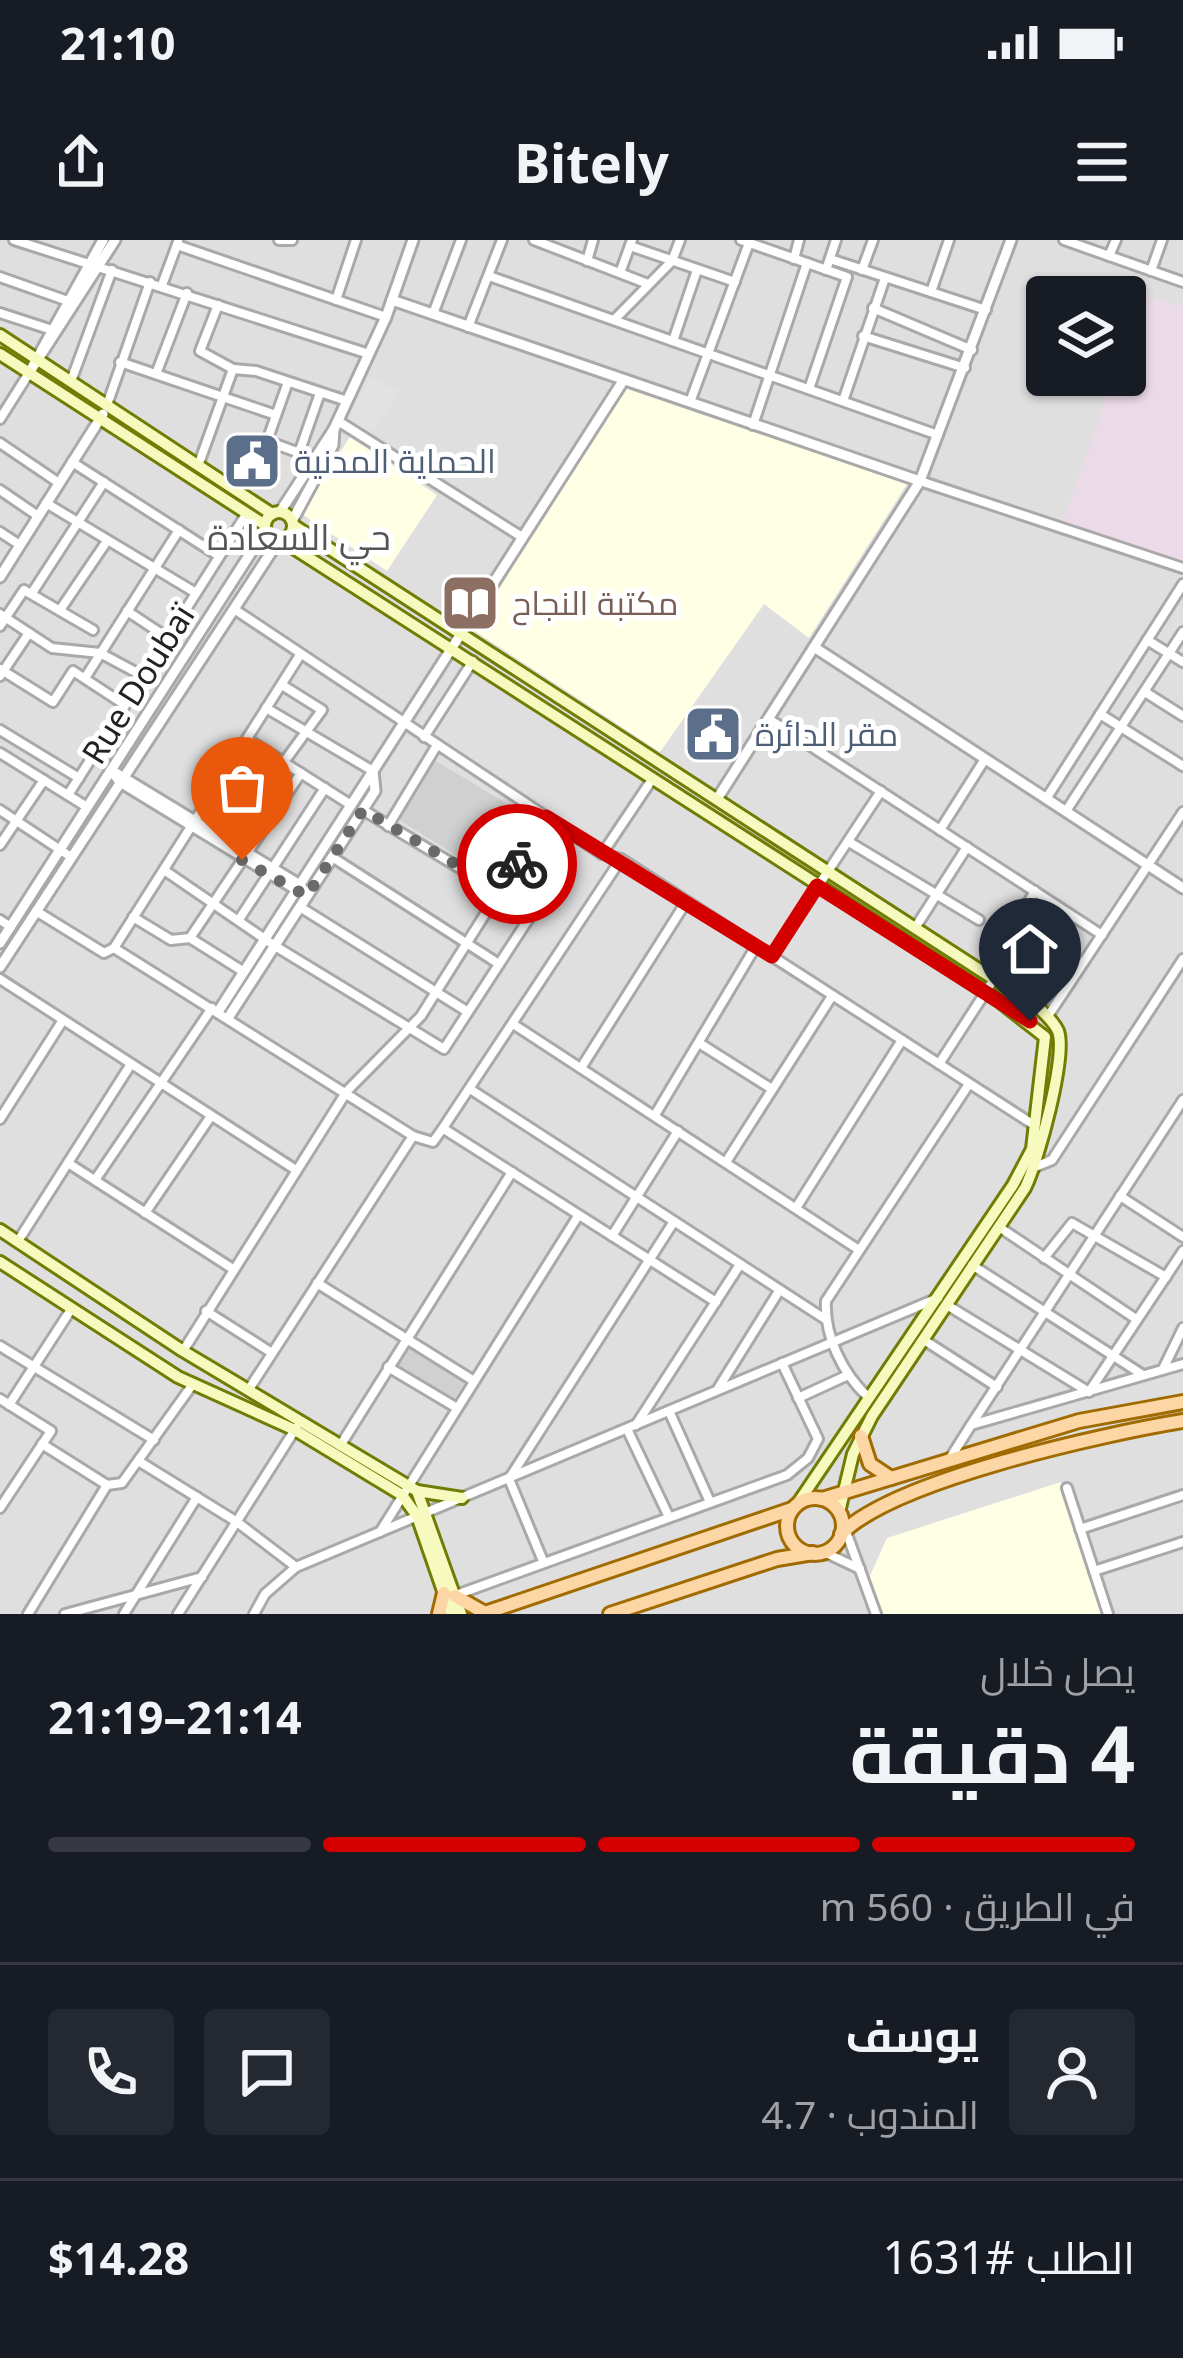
<!DOCTYPE html>
<html lang="ar">
<head>
<meta charset="utf-8">
<style>
	body { margin:0; font-family:"Noto Sans",Cairo,sans-serif; background:#242831; color:#f1f3f6; direction:rtl; height:100vh; display:flex; flex-direction:column; font-size:45px; white-space:nowrap }
	* { box-sizing:border-box; margin:0 }
	p { font-size:39px; color:#9ea1a6 }
	.icon { flex:none; width:66px; height:66px; fill:none; stroke:currentColor; stroke-width:2; stroke-linecap:round; stroke-linejoin:round }
	.map { position:relative; height:1374px; overflow:hidden; direction:ltr }
	.drawer { display:flex; flex-direction:column; background:#171b24; flex:1 }
	.drawer>* { flex:none }
	.buttons { position:absolute; left:1026px; top:36px; display:grid; gap:24px }
	.buttons a { display:grid; place-items:center; width:120px; height:120px; border-radius:12px; background:#171b24; box-shadow:0 3px 9px #0004; font-size:60px }
	.pin { position:absolute; display:grid; place-items:center; width:102px; height:102px; color:#fff; margin:-123px -51px; border-radius:50% 50% 50% 0; rotate:-45deg; box-shadow:0 0 12px #0007 }
	.pin .icon { rotate:45deg }
	.courier { position:absolute; display:grid; place-items:center; width:120px; height:120px; margin:-60px; border:9px solid #d40000; border-radius:50%; background:#fff; color:#222; box-shadow:0 3px 15px #0007 }
	.summary em { font-style:normal; font-weight:700 }
	.summary div { display:flex; flex-direction:column-reverse }
	.summary { display:flex; align-items:center; justify-content:space-between; height:204px; padding:0 48px }
	h1 { font-size:78px; font-weight:700; line-height:90px }
	.bar { display:grid; grid-template-columns:repeat(4,1fr); gap:18px 12px; align-content:center; height:144px; padding:0 48px }
	.bar i { height:15px; border-radius:9px; background:#363941 }
	.bar .on { background:#d40000 }
	.bar p { grid-column:span 4 }
	.line { display:flex; align-items:center; gap:30px; padding:0 48px; border-top:3px solid #363941 }
	.line div { flex:1 }
	.round { display:grid; place-items:center; flex:none; width:126px; height:126px; border-radius:12px; background:#242831 }
	.status { display:flex; justify-content:space-between; align-items:center; height:84px; padding:0 60px; background:#171b24; direction:ltr }
	.status svg { height:33px; fill:currentColor }
	header { display:flex; justify-content:space-between; align-items:center; height:156px; padding:0 48px; background:#171b24; font-size:54px; font-weight:700 }
	.map>svg:first-child { display:block }
	.residential { fill:#e0dfdf; fill-rule:evenodd }
	.industrial { fill:#ebdbe8 }
	.education { fill:#ffffe5 }
	.religious { fill:#d0d0d0 }
	.parking { fill:#e2e2e2 }
	.lines { fill:none; stroke-linecap:round; stroke-linejoin:round }
	.minor-casing { stroke:#a9a9a9; stroke-width:14 }
	.tertiary-casing { stroke:#a9a9a9; stroke-width:15 }
	.secondary-casing { stroke:#707d05; stroke-width:16 }
	.primary-casing { stroke:#a06b00; stroke-width:18 }
	.minor { stroke:#fff; stroke-width:8 }
	.tertiary { stroke:#fff; stroke-width:9 }
	.secondary { stroke:#f7fabf; stroke-width:10 }
	.primary { stroke:#fcd6a4; stroke-width:12 }
	.done { stroke:#6b6a68; stroke-width:12; stroke-dasharray:0 21.6 }
	.route { stroke:#d40000; stroke-width:15 }
	.labels { text-anchor:middle; stroke-width:10; stroke-linejoin:round; paint-order:stroke }
	.service-label { font-size:33px; fill:#4e5e75; stroke:#fff; text-anchor:start }
	.education-label { font-size:33px; fill:#785e54; stroke:#fff; text-anchor:start }
	.street-label { font-size:33px; fill:#222; stroke:#fff }
	.neighbourhood-label { font-size:36px; fill:#555; stroke:#fff }
</style>
</head>
<body>
<div class="status"><b>21:10</b><svg viewBox="0 0 49 12"><path d="M0 12V9h3v3zM5 12V6h3v6zM10 12V3h3v9zM15 12V0h3v12zM26 1h20v11H26zM47 4h2v5h-2z"/></svg></div>
<header><svg class="icon" aria-label="menu" viewBox="0 0 24 24"><path d="M4 6h16M4 12h16M4 18h16"/></svg>Bitely<svg class="icon" aria-label="share" viewBox="0 0 24 24"><path d="M12 15V3M7 8l5-5 5 5M5 13v7h14v-7"/></svg></header>
<div class="map">
<svg width="1183" height="1374" viewBox="0 0 1183 1374">
	<rect width="100%" height="100%" fill="#f2efe9"/>
	<path class="residential" d="M0,0h1183v1374h-1183zM1047,57h78v78h-78z"/>
	<path class="industrial" d="M1142,56l41,10v256l-120,-40 51,-147h11v-32z"/>
	<g class="education">
		<path d="M627,149l280,95 -98,154 -45,-34 -104,148 -190,-124z"/>
		<path d="M350,197l87,58 -50,76 -87,-58z"/>
		<path d="M1061,1242l42,132h-222l-12,-36 18,-40z"/>
	</g>
	<g class="religious">
		<path d="M436,521l94,57 -38,60 -94,-59z"/>
		<path d="M412,1104l54,36 -13,21 -55,-36z"/>
	</g>
	<path class="parking" d="M372,136l27,16 -27,41 -24,-14z"/>
	<g class="lines">
		<defs>
			<g id="minor">
				<path d="M14,0l355,114"/>
				<path d="M279,0h13"/>
				<path d="M534,0l114,44"/>
				<path d="M741,0l106,37 -38,112"/>
				<path d="M1064,0l119,42"/>
				<path d="M177,5l209,72"/>
				<path d="M630,6l105,36"/>
				<path d="M1109,16l7,-16"/>
				<path d="M794,19l5,-19"/>
				<path d="M830,19l156,51"/>
				<path d="M587,21l6,-21"/>
				<path d="M826,30l10,-30"/>
				<path d="M862,30l11,-30"/>
				<path d="M1151,31l11,-31"/>
				<path d="M620,33l12,-33"/>
				<path d="M489,36l449,159"/>
				<path d="M0,37l65,23"/>
				<path d="M162,45l16,-43"/>
				<path d="M931,52l18,-52"/>
				<path d="M336,60l20,-60"/>
				<path d="M873,68l99,42"/>
				<path d="M0,73l49,16"/>
				<path d="M433,74l28,-74"/>
				<path d="M614,80l58,-59 8,-21"/>
				<path d="M468,87l34,-87"/>
				<path d="M863,96l102,32"/>
				<path d="M673,101l24,-71"/>
				<path d="M120,122l156,53"/>
				<path d="M233,129l23,2 91,30"/>
				<path d="M156,134l31,-81"/>
				<path d="M71,141l41,-111"/>
				<path d="M288,142l-21,59 46,17"/>
				<path d="M843,161l42,-123"/>
				<path d="M690,162l59,-159"/>
				<path d="M107,165l43,-123"/>
				<path d="M0,179l29,-46"/>
				<path d="M338,181l184,116"/>
				<path d="M753,185l54,-162"/>
				<path d="M0,203l59,40"/>
				<path d="M299,213l21,-60"/>
				<path d="M72,222l147,94"/>
				<path d="M198,226l35,-97 -33,-18 18,-46"/>
				<path d="M920,241l263,87"/>
				<path d="M0,250l38,26"/>
				<path d="M46,263l150,90"/>
				<path d="M0,292l20,13"/>
				<path d="M32,353l72,-111"/>
				<path d="M234,369l368,245 19,5 413,266"/>
				<path d="M60,370l47,-69"/>
				<path d="M127,371l41,27"/>
				<path d="M0,374l52,34 48,5 43,23"/>
				<path d="M0,386l24,-36 69,40"/>
				<path d="M1147,400l36,22"/>
				<path d="M0,429l53,33 20,-31 52,34"/>
				<path d="M0,436l29,-43"/>
				<path d="M85,438l94,-148"/>
				<path d="M282,445l40,25 -38,52"/>
				<path d="M1145,452l38,24"/>
				<path d="M266,468l107,63"/>
				<path d="M1100,474l83,52"/>
				<path d="M769,479l333,216"/>
				<path d="M0,490l79,48"/>
				<path d="M424,497l49,-76"/>
				<path d="M247,499l104,66"/>
				<path d="M0,513l87,54"/>
				<path d="M231,523l54,33"/>
				<path d="M68,555l179,-282"/>
				<path d="M1046,559l137,-215"/>
				<path d="M0,570l71,47"/>
				<path d="M1066,571l117,-179"/>
				<path d="M388,586l49,-81"/>
				<path d="M940,590l45,-71"/>
				<path d="M218,593l36,-56"/>
				<path d="M849,602l130,78"/>
				<path d="M0,605l44,-65"/>
				<path d="M602,614l51,-76"/>
				<path d="M332,617l167,107"/>
				<path d="M164,630l111,76 169,103 89,-137 -170,-102"/>
				<path d="M300,667l168,105"/>
				<path d="M36,671l68,42 10,-5"/>
				<path d="M133,677l38,23 19,-2"/>
				<path d="M240,678l85,-130"/>
				<path d="M0,680l11,7"/>
				<path d="M915,688l52,-81"/>
				<path d="M772,716l109,-165"/>
				<path d="M244,732l-54,-34 111,-165"/>
				<path d="M986,734l49,-83"/>
				<path d="M0,739l296,191"/>
				<path d="M1048,776l135,-204"/>
				<path d="M513,784l346,226"/>
				<path d="M699,803l73,46"/>
				<path d="M939,824l55,-85"/>
				<path d="M581,828l105,-166"/>
				<path d="M470,849l355,230"/>
				<path d="M655,875l101,-169"/>
				<path d="M0,879l63,-99"/>
				<path d="M444,889l272,173"/>
				<path d="M413,896l20,6 10,-14 178,-269"/>
				<path d="M726,922l106,-166"/>
				<path d="M68,923l165,106"/>
				<path d="M1035,927l17,-7 131,-201"/>
				<path d="M95,940l117,-172"/>
				<path d="M1120,956l63,41"/>
				<path d="M796,968l106,-168"/>
				<path d="M145,973l66,-97"/>
				<path d="M999,987l137,92"/>
				<path d="M612,996l66,-105"/>
				<path d="M18,1001l113,-177"/>
				<path d="M1044,1018l28,-35 94,54"/>
				<path d="M972,1025l171,110"/>
				<path d="M317,1043l157,98"/>
				<path d="M947,1065l142,87 94,-141"/>
				<path d="M206,1071l66,42"/>
				<path d="M924,1100l73,47"/>
				<path d="M0,1106l154,94"/>
				<path d="M183,1111l164,-260 74,-75 125,-199"/>
				<path d="M388,1127l69,41"/>
				<path d="M1163,1129l20,-41"/>
				<path d="M719,1147l60,-96"/>
				<path d="M249,1149l164,-253 -299,-188 186,-293"/>
				<path d="M868,1157c-25,-23 -44,-61 -42,-96l143,-217"/>
				<path d="M798,1158l50,-23"/>
				<path d="M0,1159l51,32 -51,77"/>
				<path d="M9,1165l63,-97"/>
				<path d="M669,1171l41,91"/>
				<path d="M636,1185l103,-159"/>
				<path d="M971,1185l212,-325"/>
				<path d="M627,1189l42,88"/>
				<path d="M42,1204l65,41 15,-2 71,-99"/>
				<path d="M340,1206l172,-274"/>
				<path d="M949,1220l22,-35 212,-61"/>
				<path d="M140,1222l97,60 59,45"/>
				<path d="M1067,1248l41,126"/>
				<path d="M840,1275l36,99"/>
				<path d="M1080,1289l103,-34"/>
				<path d="M380,1292l198,-316"/>
				<path d="M824,1312l36,17"/>
				<path d="M543,1321l-34,-82 164,-256"/>
				<path d="M1094,1331l89,-29"/>
				<path d="M456,1355l331,-120 21,-17 10,-19 -36,-76"/>
				<path d="M28,1374l79,-129"/>
				<path d="M65,1374l137,-37"/>
				<path d="M124,1374l73,-117"/>
				<path d="M178,1374l118,-186"/>
				<path d="M254,1374l11,-20 31,-27 642,-269"/>
			</g>
			<g id="tertiary">
				<path d="M103,0l-74,133 86,-133"/>
				<path d="M392,60l528,181"/>
				<path d="M334,189l52,-112 27,-77"/>
				<path d="M280,272l54,-83 -1,16 -41,76"/>
				<path d="M0,337l103,-163"/>
				<path d="M814,407l369,241"/>
				<path d="M111,530l189,115 7,11 -187,-114z"/>
				<path d="M373,531l250,-390"/>
				<path d="M717,559l203,-318 91,-241"/>
				<path d="M0,703l266,-414"/>
				<path d="M0,727l279,-427"/>
				<path d="M218,772l155,-241 2,20 -147,227"/>
			</g>
			<g id="secondary">
				<path d="M0,95l272,179"/>
				<path d="M0,114l265,171"/>
				<circle cx="279" cy="286" r="14"/>
				<path d="M293,285l747,484c6,6 14,13 18,22 9,25 -20,131 -33,157l-153,228 -19,38 -14,58"/>
				<path d="M281,300l718,461 46,36 -13,112 -19,36 -215,318"/>
				<path d="M0,990l183,121 234,140 44,123"/>
				<path d="M0,1022l178,115 117,53 107,65 15,21 34,98"/>
				<path d="M417,1251l45,7"/>
			</g>
			<g id="primary">
				<path d="M861,1196l9,28 21,14"/>
				<circle cx="815" cy="1286" r="28"/>
				<path d="M822,1259l257,-78 104,-19"/>
				<path d="M841,1294c53,-54 263,-100 342,-113"/>
				<path d="M455,1356l30,17"/>
				<path d="M439,1374l5,-21"/>
				<path d="M482,1374l310,-105"/>
				<path d="M610,1374l167,-55 36,-6"/>
			</g>
		</defs>
		<use href="#minor" class="minor-casing"/>
		<use href="#tertiary" class="tertiary-casing"/>
		<use href="#secondary" class="secondary-casing"/>
		<use href="#primary" class="primary-casing"/>
		<use href="#minor" class="minor"/>
		<use href="#tertiary" class="tertiary"/>
		<use href="#secondary" class="secondary"/>
		<use href="#primary" class="primary"/>
	</g>
	<g class="lines">
		<path class="done" d="M242,620l65,36 56,-86 137,80 17,-26"/>
		<path class="route" d="M517,624l29,-47 226,139 45,-70 213,135"/>
	</g>
	<defs>
		<symbol id="civic-square" viewBox="-11 -11 22 22"><rect x="-9" y="-9" width="18" height="18" rx="4" fill="#5c6f8a" stroke="#fff"/><path d="M-.6-6.5H3V-4.5H.6V-3L4-1V1h2V6H-6V1h2V-1L-.6-3ZM-1.2 2.5V6h2.4V2.5Z" fill="#fff"/></symbol>
		<symbol id="library-square" viewBox="-11 -11 22 22"><rect x="-9" y="-9" width="18" height="18" rx="4" fill="#8d6e63" stroke="#fff"/><path d="M-6-4Q-3-5.5-.7-3.5V5Q-3 3-6 4ZM6-4Q3-5.5 .7-3.5V5Q3 3 6 4Z" fill="#fff"/></symbol>
	</defs>
	<g fill-rule="evenodd">
		<use href="#civic-square" x="219" y="188" width="66" height="66"/>
		<use href="#library-square" x="437" y="330" width="66" height="66"/>
		<use href="#civic-square" x="680" y="461" width="66" height="66"/>
	</g>
	<g class="labels">
		<g class="service-label">
			<text x="294" y="233">الحماية المدنية</text>
			<text x="755" y="506">مقر الدائرة</text>
		</g>
		<g class="education-label">
			<text x="512" y="375">مكتبة النجاح</text>
		</g>
		<g class="street-label">
			<text transform="translate(138 444) rotate(-58)" y="12">Rue Doubaï</text>
		</g>
		<g class="neighbourhood-label">
			<text x="299" y="310">حي السعادة</text>
		</g>
	</g>
</svg>
<div class="buttons">
<a><svg class="icon" aria-label="layers" viewBox="0 0 24 24"><path d="M12 4l9 5-9 5-9-5zM3 14l9 5 9-5"/></svg></a>
</div>
<div class="pin" style="left:242px;top:620px;background:#ea580c"><svg class="icon" aria-label="bag" viewBox="0 0 24 24"><path d="M5 8h14l-1 12H6zM9 8a3 3 0 0 1 6 0"/></svg></div>
<div class="pin" style="left:1030px;top:781px;background:#1f2937"><svg class="icon" aria-label="home" viewBox="0 0 24 24"><path d="M3 11l9-7 9 7M6 9v11h12V9"/></svg></div>
<div class="courier" style="left:517px;top:624px"><svg class="icon" aria-label="bike" viewBox="0 0 24 24"><circle cx="6" cy="16" r="4"/><circle cx="18" cy="16" r="4"/><path d="M6 16l4-8h5l3 8M10 8l3 8H6M13 5h3"/></svg></div>
</div>
<section class="drawer">
<div class="summary"><div><h1>4 دقيقة</h1><p>يصل خلال</p></div><em>21:14–21:19</em></div>
<div class="bar"><i class="on"></i><i class="on"></i><i class="on"></i><i></i><p>في الطريق · 560 m</p></div>
<div class="line" style="height:216px"><a class="round"><svg class="icon" aria-label="person" viewBox="0 0 24 24"><circle cx="12" cy="8" r="4"/><path d="M4 21q1-7 8-7t8 7"/></svg></a><div><b>يوسف</b><p>المندوب · 4.7</p></div><a class="round"><svg class="icon" aria-label="chat" viewBox="0 0 24 24"><path d="M4 5h16v11H9l-5 4z"/></svg></a><a class="round"><svg class="icon" aria-label="phone" viewBox="0 0 24 24"><path d="M5 4h4l2 5-3 2q2 4 5 5l2-3 5 2v4C11 20 4 13 5 4z"/></svg></a></div>
<div class="line" style="height:156px"><div>الطلب #1631</div><b>$14.28</b></div>
</section>
</body>
</html>
